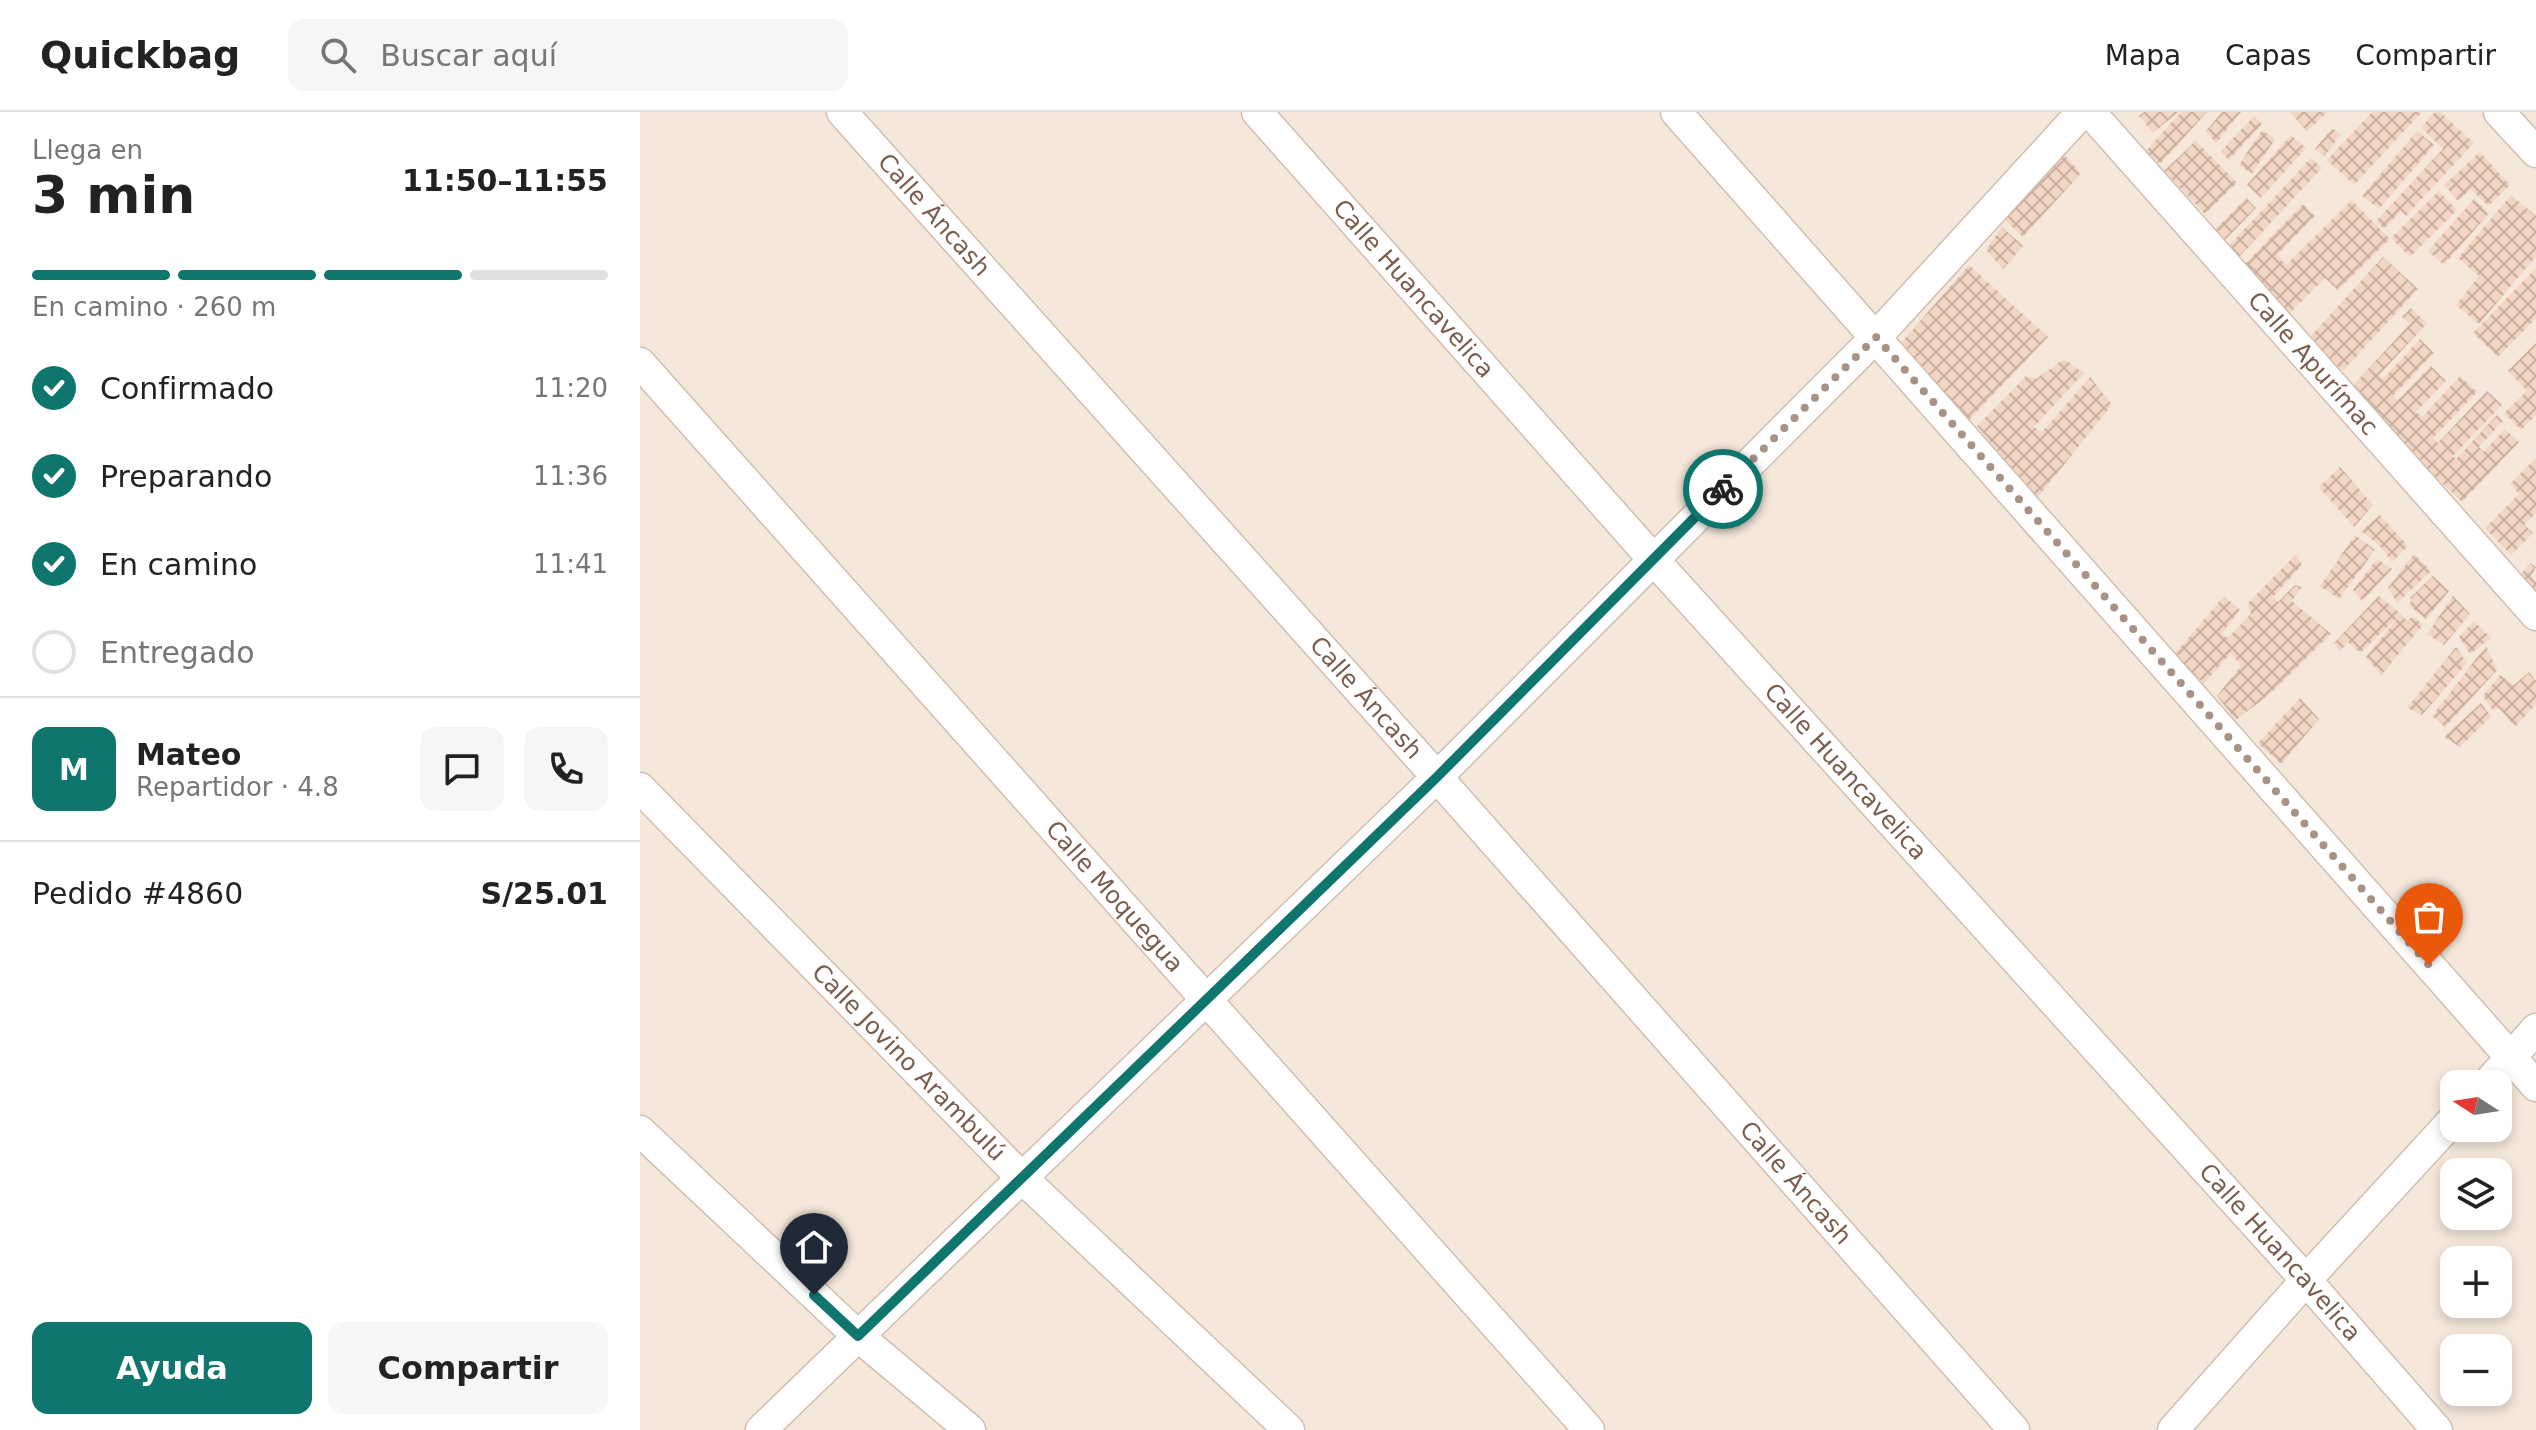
<!DOCTYPE html>
<html lang="es">
<head>
<meta charset="utf-8">
<style>
	body { margin:0; font-family:"DejaVu Sans",sans-serif; background:#f6f6f6; color:#222; height:100vh; display:flex; flex-direction:column; font-size:30px; white-space:nowrap }
	* { box-sizing:border-box; margin:0 }
	p { font-size:26px; color:#767676 }
	.icon { flex:none; width:44px; height:44px; fill:none; stroke:currentColor; stroke-width:2; stroke-linecap:round; stroke-linejoin:round }
	.map { position:relative; flex:1; overflow:hidden }
	.details { display:flex; flex-direction:column; background:#fff; width:640px }
	.details>* { flex:none }
	.needle { width:52px; rotate:282deg }
	.fabs { position:absolute; left:1800px; top:958px; display:grid; gap:16px }
	.fabs a { display:grid; place-items:center; width:72px; height:72px; border-radius:16px; background:#fff; box-shadow:0 4px 12px #0003; font-size:40px }
	.pin { position:absolute; display:grid; place-items:center; width:68px; height:68px; color:#fff; margin:-82px -34px; border-radius:50% 50% 50% 0; rotate:-45deg; box-shadow:0 0 8px #0007 }
	.pin .icon { rotate:45deg }
	.courier { position:absolute; display:grid; place-items:center; width:80px; height:80px; margin:-40px; border:6px solid #0f766e; border-radius:50%; background:#fff; color:#222; box-shadow:0 2px 10px #0007 }
	.head em { font-style:normal; font-weight:800 }
	.head div { display:flex; flex-direction:column-reverse }
	.head { display:flex; align-items:center; justify-content:space-between; height:136px; padding:0 32px }
	h1 { font-size:52px; font-weight:800; line-height:60px }
	.bar { display:grid; grid-template-columns:repeat(4,1fr); gap:12px 8px; align-content:center; height:96px; padding:0 32px }
	.bar i { height:10px; border-radius:6px; background:#e0e0e0 }
	.bar .active { background:#0f766e }
	.bar p { grid-column:span 4 }
	.line { display:flex; align-items:center; gap:20px; padding:0 32px; border-top:2px solid #e0e0e0 }
	.line div { flex:1 }
	.round { display:grid; place-items:center; flex:none; width:84px; height:84px; border-radius:16px; background:#f6f6f6 }
	ol { padding:0 32px; list-style:none }
	li { display:flex; align-items:center; gap:24px; height:88px }
	li p { margin-inline-start:auto }
	li .icon { padding:8px; border-radius:50%; background:#0f766e; color:#fff; stroke-width:4 }
	li:last-child { color:#767676 }
	li i { width:44px; height:44px; border:4px solid #e0e0e0; border-radius:50% }
	.button { display:flex; gap:16px; margin-top:auto; padding:16px 32px }
	.button a { flex:1; height:92px; border-radius:16px; background:#0f766e; color:#fff; font-size:32px; font-weight:800; line-height:92px; text-align:center }
	.button a+a { background:#f6f6f6; color:#222 }
	header { display:flex; align-items:center; gap:48px; box-sizing:border-box; height:112px; padding:0 40px; background:#fff; border-bottom:2px solid #e0e0e0 }
	header strong { font-size:38px }
	nav { display:flex; gap:44px; margin-inline-start:auto; font-size:28px }
	.search { width:560px; height:72px; background:#f6f6f6; display:flex; align-items:center; gap:20px; box-sizing:border-box; padding:0 28px; border-radius:16px; color:#767676; font-size:30px }
	main { display:flex; flex:1; min-height:0 }
	.map>svg:first-child { display:block }
	.residential { fill:#f5e8da; fill-rule:evenodd }
	.building { fill:url(#building-cross-hatch) }
	.lines { fill:none; stroke-linecap:round; stroke-linejoin:round }
	.street-casing { stroke:#d1beb0; stroke-width:33 }
	.street { stroke:#fff; stroke-width:30 }
	.done { stroke:#a89285; stroke-width:8; stroke-dasharray:0 14.4 }
	.route { stroke:#0f766e; stroke-width:10 }
	.labels { text-anchor:middle; stroke-width:6; stroke-linejoin:round; paint-order:stroke }
	.street-label { font-size:24px; fill:#7a5c4d; stroke:#fffaf3 }
</style>
</head>
<body>
<header>
<strong>Quickbag</strong>
<div class="search"><svg class="icon" aria-label="search" viewBox="0 0 24 24"><circle cx="10" cy="10" r="6"/><path d="M15 15l6 6"/></svg>Buscar aquí</div>
<nav><a>Mapa</a><a>Capas</a><a>Compartir</a></nav>
</header>
<main>
<section class="details">
<div class="head"><div><h1>3 min</h1><p>Llega en</p></div><em>11:50–11:55</em></div>
<div class="bar"><i class="active"></i><i class="active"></i><i class="active"></i><i></i><p>En camino · 260 m</p></div>
<ol>
<li><svg class="icon" aria-label="check" viewBox="0 0 24 24"><path d="M5 12l5 5 9-10"/></svg>Confirmado<p>11:20</p></li>
<li><svg class="icon" aria-label="check" viewBox="0 0 24 24"><path d="M5 12l5 5 9-10"/></svg>Preparando<p>11:36</p></li>
<li><svg class="icon" aria-label="check" viewBox="0 0 24 24"><path d="M5 12l5 5 9-10"/></svg>En camino<p>11:41</p></li>
<li><i></i>Entregado</li>
</ol>
<div class="line" style="height:144px"><b class="round" style="background:#0f766e;color:#fff">M</b><div><b>Mateo</b><p>Repartidor · 4.8</p></div><a class="round"><svg class="icon" aria-label="chat" viewBox="0 0 24 24"><path d="M4 5h16v11H9l-5 4z"/></svg></a><a class="round"><svg class="icon" aria-label="phone" viewBox="0 0 24 24"><path d="M5 4h4l2 5-3 2q2 4 5 5l2-3 5 2v4C11 20 4 13 5 4z"/></svg></a></div>
<div class="line" style="height:104px"><div>Pedido #4860</div><b>S/25.01</b></div>
<div class="button"><a>Ayuda</a><a>Compartir</a></div>
</section>
<div class="map">
<svg width="1896" height="1318" viewBox="0 0 1896 1318">
	<defs>
		<pattern id="building-cross-hatch" width="8" height="8" patternUnits="userSpaceOnUse" patternTransform="scale(2)"><rect width="8" height="8" fill="#f3d5c3"/><path d="M0 0l8 8M0 8l8-8" fill="none" stroke="#cab0a1"/></pattern>
	</defs>
	<rect width="100%" height="100%" fill="#fdf6ec"/>
	<path class="residential" d="M0,0h1896v1318h-1896zM1814,972h44v44h-44zM1814,1060h44v44h-44zM1814,1148h44v44h-44zM1814,1236h44v44h-44z"/>
	<g class="building">
		<path d="M1504,0h34l-25,21 -14,-17z"/>
		<path d="M1541,0h26l-47,52 -14,-13z"/>
		<path d="M1582,0h19l-25,31 -10,-12z"/>
		<path d="M1650,0h38l-21,19z"/>
		<path d="M1732,0h50l-68,73 -27,-25z"/>
		<path d="M1795,0h5l34,31 -68,73 -5,-5 -17,18 -8,-8 67,-72 -22,-22z"/>
		<path d="M1614,4l8,8 -33,36 -9,-8z"/>
		<path d="M1692,16l9,7 -17,21 -9,-7z"/>
		<path d="M1622,18l13,9 -23,35 -13,-9z"/>
		<path d="M1777,19l17,14 -55,64 -17,-13z"/>
		<path d="M1651,23l15,13 -45,50 -14,-13z"/>
		<path d="M1556,29l41,42 -32,31 -41,-43z"/>
		<path d="M1840,40l30,33 -22,21 -17,-17 -13,12 -14,-16z"/>
		<path d="M1422,41l19,20 -58,64 -21,-20z"/>
		<path d="M1671,46l11,10 -85,91 -11,-10z"/>
		<path d="M1799,79l18,19 -47,47 -19,-19z"/>
		<path d="M1871,83l25,21v40l-57,68 -23,-19 23,-29 -21,-18z"/>
		<path d="M1606,86l10,10 -34,35 -10,-10z"/>
		<path d="M1834,87l15,14 -45,52 -16,-14z"/>
		<path d="M1712,88l38,39 -52,51 -13,-12 -36,36 -47,-47 61,-63 12,12 -38,39 9,10z"/>
		<path d="M1362,115l21,19 -20,23 -17,-19z"/>
		<path d="M1743,145l35,32 -75,82 -35,-32z"/>
		<path d="M1329,153l79,72 -79,83 -68,-77z"/>
		<path d="M1896,156v50l-38,39 -25,-24z"/>
		<path d="M1771,196l16,15 -48,52 4,4 37,-40 14,14 -41,43 5,4 33,-34 15,15 -30,31 6,5 38,-41 17,16 -44,46 5,5 49,-52 15,14 -49,51 3,3 41,-44 6,6 -24,26 4,5 22,-23 14,13 -57,60 -115,-110 63,-68 -8,-7z"/>
		<path d="M1896,231v72l-15,15 -17,-17 23,-22 -19,-20z"/>
		<path d="M1424,247l20,14 -50,54 8,5 48,-55 22,28 -75,93 -60,-72 49,-50 10,3z"/>
		<path d="M1896,346v55l-12,12 9,8 -22,22 -26,-27 34,-34 -9,-10z"/>
		<path d="M1700,355l33,38 -19,22 -35,-40z"/>
		<path d="M1740,403l28,31 -16,16 -11,-15 -20,-16z"/>
		<path d="M1715,423l20,15 -36,49 -19,-13z"/>
		<path d="M1656,442l6,11 -29,32 5,5 17,-17 7,2 -10,14 39,33 -60,59 -35,27 -19,-24 24,-30 -10,-13 -27,30 -30,-28 50,-59 16,14 -19,24 7,4 23,-24 -4,-10z"/>
		<path d="M1774,442l17,17 -34,32 -9,-15z"/>
		<path d="M1737,447l15,10 -30,32 -9,-11z"/>
		<path d="M1890,451l6,4 -5,10 5,5v11l-15,-19z"/>
		<path d="M1793,464l16,15 -23,28 -15,-12 -1,-9z"/>
		<path d="M1739,484l22,18 -41,39 -12,-11 -8,9 -6,-8z"/>
		<path d="M1813,484l17,18 -26,31 -17,-11z"/>
		<path d="M1761,502l5,6 8,-3 9,8 -42,50 -15,-18z"/>
		<path d="M1834,509l17,17 -21,16 -11,-17z"/>
		<path d="M1846,534l11,24 -52,57 -13,-11z"/>
		<path d="M1816,535l11,16 -45,52 -15,-7z"/>
		<path d="M1889,560l7,9v23l-21,23 -16,-19 -6,2 -10,-14 17,-21 14,10z"/>
		<path d="M1660,586l19,21 -38,45 -23,-21z"/>
		<path d="M1841,591l10,14 -31,30 -16,-10z"/>
	</g>
	<g class="lines">
		<defs>
			<g id="street">
				<path id="s1" d="M202,0l595,665 577,653"/>
				<path id="s2" d="M617,0l396,447 653,721 131,150"/>
				<path d="M1036,0l860,974"/>
				<path id="s3" d="M1450,0l446,503"/>
				<path d="M1859,0l37,40"/>
				<path id="s4" d="M0,251l949,1067"/>
				<path id="s5" d="M0,676l382,390 267,252"/>
				<path d="M1847,972l49,-55"/>
				<path d="M0,1019l218,205 112,94"/>
				<path d="M121,1318l676,-653 439,-440 206,-225"/>
				<path d="M1533,1318l133,-150 148,-161"/>
			</g>
		</defs>
		<use href="#street" class="street-casing"/>
		<use href="#street" class="street"/>
	</g>
	<g class="lines">
		<path class="done" d="M1083,377l153,-152 553,628"/>
		<path class="route" d="M174,1183l44,41 579,-559 286,-288"/>
	</g>
	<g class="labels">
		<g class="street-label">
			<text dy="8" stroke="none"><textPath href="#s1" startOffset="138">Calle Áncash</textPath></text>
			<text dy="8" stroke="none"><textPath href="#s2" startOffset="236">Calle Huancavelica</textPath></text>
			<text dy="8" stroke="none"><textPath href="#s3" startOffset="336">Calle Apurímac</textPath></text>
			<text dy="8" stroke="none"><textPath href="#s1" startOffset="786">Calle Áncash</textPath></text>
			<text dy="8" stroke="none"><textPath href="#s2" startOffset="884">Calle Huancavelica</textPath></text>
			<text dy="8" stroke="none"><textPath href="#s4" startOffset="714">Calle Moquegua</textPath></text>
			<text dy="8" stroke="none"><textPath href="#s5" startOffset="384">Calle Jovino Arambulú</textPath></text>
			<text dy="8" stroke="none"><textPath href="#s1" startOffset="1434">Calle Áncash</textPath></text>
			<text dy="8" stroke="none"><textPath href="#s2" startOffset="1532">Calle Huancavelica</textPath></text>
		</g>
	</g>
</svg>
<div class="fabs">
<a><svg class="needle" viewBox="-14 -14 28 28"><path d="M0-13l5 13h-10z" fill="#e53935"/><path d="M0 13l5-13h-10z" fill="#767676"/></svg></a>
<a><svg class="icon" aria-label="layers" viewBox="0 0 24 24"><path d="M12 4l9 5-9 5-9-5zM3 14l9 5 9-5"/></svg></a>
<a>+</a>
<a>−</a>
</div>
<div class="pin" style="left:1789px;top:853px;background:#ea580c"><svg class="icon" aria-label="bag" viewBox="0 0 24 24"><path d="M5 8h14l-1 12H6zM9 8a3 3 0 0 1 6 0"/></svg></div>
<div class="pin" style="left:174px;top:1183px;background:#1f2937"><svg class="icon" aria-label="home" viewBox="0 0 24 24"><path d="M3 11l9-7 9 7M6 9v11h12V9"/></svg></div>
<div class="courier" style="left:1083px;top:377px"><svg class="icon" aria-label="bike" viewBox="0 0 24 24"><circle cx="6" cy="16" r="4"/><circle cx="18" cy="16" r="4"/><path d="M6 16l4-8h5l3 8M10 8l3 8H6M13 5h3"/></svg></div>
</div>
</main>
</body>
</html>
